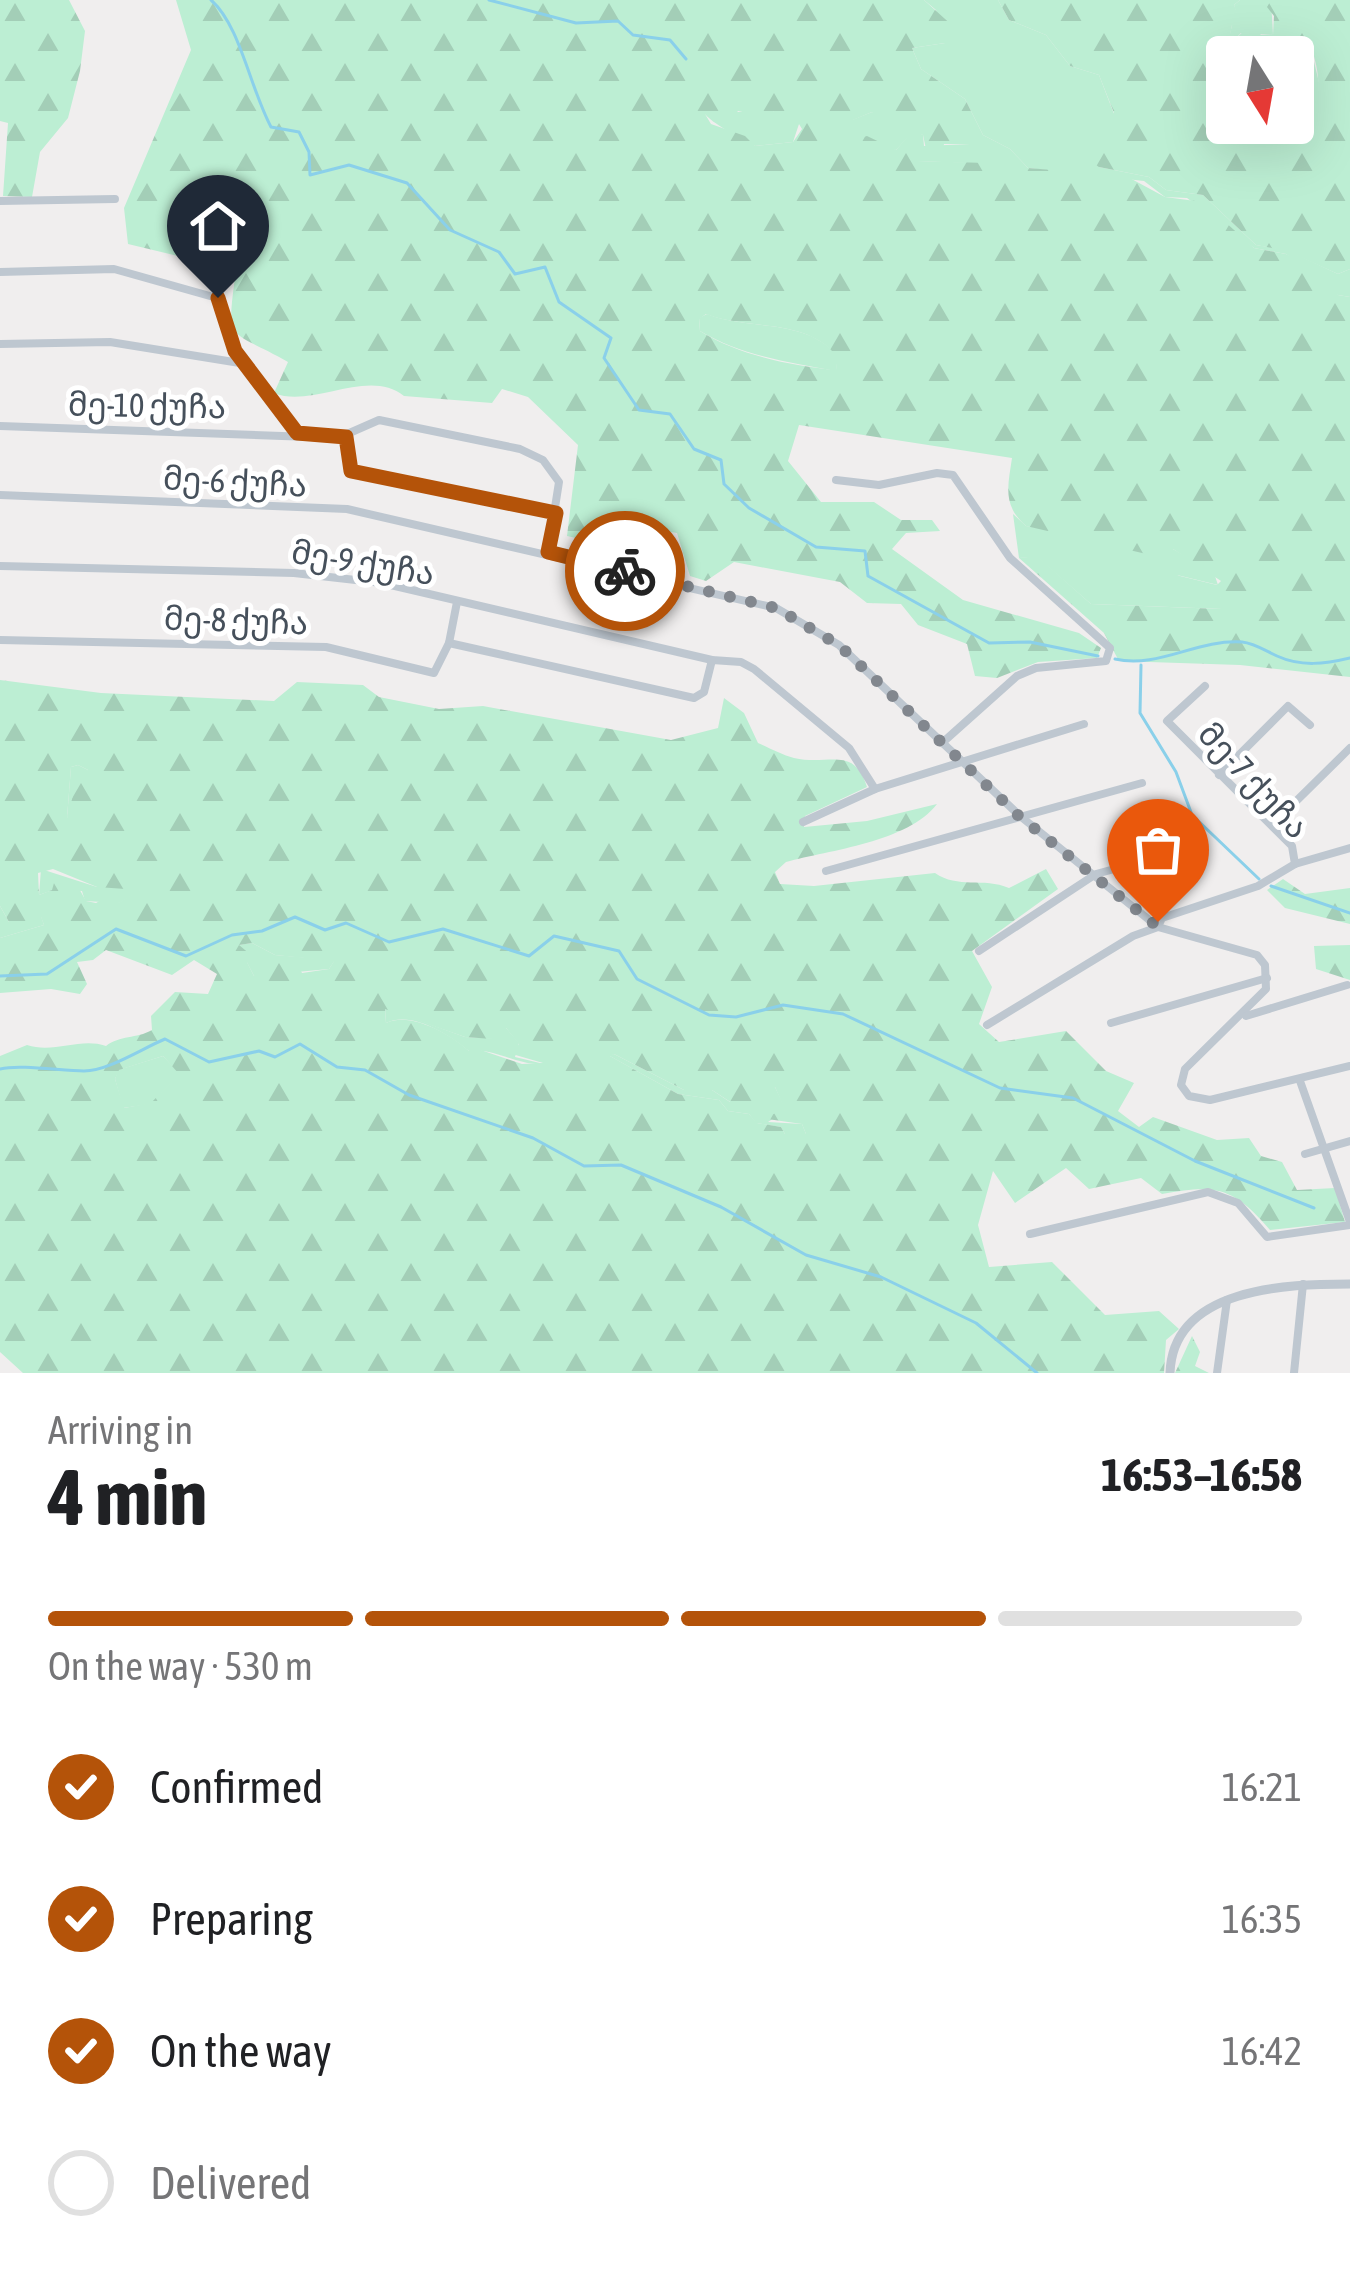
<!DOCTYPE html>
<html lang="en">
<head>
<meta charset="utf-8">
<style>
	body { margin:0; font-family:"Asap Condensed","Noto Sans Georgian",sans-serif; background:#f6f6f6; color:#202124; height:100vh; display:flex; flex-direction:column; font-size:45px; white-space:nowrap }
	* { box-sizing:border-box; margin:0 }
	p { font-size:39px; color:#757577 }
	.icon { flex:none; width:66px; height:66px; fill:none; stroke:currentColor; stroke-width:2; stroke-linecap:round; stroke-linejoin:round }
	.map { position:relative; height:1373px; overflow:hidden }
	.panel { display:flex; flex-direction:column; background:#fff; flex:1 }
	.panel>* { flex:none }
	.needle { width:78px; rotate:169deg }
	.buttons { position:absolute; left:1206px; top:36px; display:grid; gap:24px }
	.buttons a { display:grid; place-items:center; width:108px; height:108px; border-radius:12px; background:#fff; box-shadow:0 12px 48px #0002; font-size:60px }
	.pin { position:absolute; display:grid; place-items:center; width:102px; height:102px; color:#fff; margin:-123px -51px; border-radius:50% 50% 50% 0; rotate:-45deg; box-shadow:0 0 12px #0007 }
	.pin .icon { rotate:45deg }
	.courier { position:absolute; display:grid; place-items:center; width:120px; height:120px; margin:-60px; border:9px solid #b45309; border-radius:50%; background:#fff; color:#222; box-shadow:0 3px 15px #0007 }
	.headline em { font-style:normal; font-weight:700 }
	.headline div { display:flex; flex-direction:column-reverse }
	.headline { display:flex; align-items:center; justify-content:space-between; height:204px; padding:0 48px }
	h1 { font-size:78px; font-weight:700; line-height:90px }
	.bar { display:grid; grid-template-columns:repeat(4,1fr); gap:18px 12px; align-content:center; height:144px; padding:0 48px }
	.bar i { height:15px; border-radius:9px; background:#e0e0e0 }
	.bar .on { background:#b45309 }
	.bar p { grid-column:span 4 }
	ol { padding:0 48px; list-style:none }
	li { display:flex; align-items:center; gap:36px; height:132px }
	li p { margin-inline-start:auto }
	li .icon { padding:12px; border-radius:50%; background:#b45309; color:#fff; stroke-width:4 }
	li:last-child { color:#757577 }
	li i { width:66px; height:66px; border:6px solid #e0e0e0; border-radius:50% }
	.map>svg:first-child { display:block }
	.green { fill:#bceed3 }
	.forest { fill:url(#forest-firs); fill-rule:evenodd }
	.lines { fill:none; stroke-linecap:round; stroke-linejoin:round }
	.stream { stroke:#8ad0ea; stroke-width:3 }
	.minor { stroke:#bec7d0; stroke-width:8 }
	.tertiary { stroke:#bec7d0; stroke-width:9 }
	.done { stroke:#82878e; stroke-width:12; stroke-dasharray:0 21.6 }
	.route { stroke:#b45309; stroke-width:15 }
	.labels { text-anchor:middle; stroke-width:10; stroke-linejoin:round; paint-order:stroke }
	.street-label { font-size:33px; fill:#46505b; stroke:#fff }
</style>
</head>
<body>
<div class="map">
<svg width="1350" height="1373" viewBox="0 0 1350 1373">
	<defs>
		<pattern id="forest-firs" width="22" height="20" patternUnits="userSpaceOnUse" patternTransform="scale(3)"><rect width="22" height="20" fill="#bceed3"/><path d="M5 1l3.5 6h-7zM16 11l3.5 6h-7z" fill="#a3ceb7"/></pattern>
	</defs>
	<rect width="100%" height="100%" fill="#f0eeee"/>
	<g class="green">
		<path d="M924,0h74l11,20 37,15 24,31 29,9 15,39 -15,53 50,10 17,13 37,5 53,50 31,5 51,24 12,-5v28l-12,-2 -52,-41 -32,-6 -67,-50 -22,-1 -21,-16 -116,-13 -18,-19 -27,-14 -18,-36 -44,-30 -9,-21 33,-5 -9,-33z"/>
		<path d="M1240,0h31l2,35 -32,-2 -14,14 5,-22h8l-6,-20z"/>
		<path d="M1298,36l11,5 13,54 -6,20 -23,1v-59h-14l4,-12z"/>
		<path d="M773,111l26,13 -6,18 -38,4c-10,-4 -45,-24 -51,-33z"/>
		<path d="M872,112l51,23 1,11 46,-2 18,20 -70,-3 -11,-23 -11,12 -54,-8 10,-22z"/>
		<path d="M707,314c43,17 97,3 131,42l-2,15c-46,-8 -96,-16 -136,-40l-1,-13z"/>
		<path d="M1013,514l13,12 147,23 41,24 4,12 -41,-10 45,23v11l-131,-5 -54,-47 -18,1z"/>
		<path d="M78,765l10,5 -1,7 -20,41 4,-51z"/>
		<path d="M41,869l56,18 42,-1 1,5 -21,12 -34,-2 -3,-10 -29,-1 -14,5z"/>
		<path d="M0,906l9,16 32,-6 3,9 -44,13z"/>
		<path d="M252,943l23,12 60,5 -6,9 -75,7 -16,-31z"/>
		<path d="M385,1008l80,29 40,2 1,-11 13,15 -4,14 29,7c-27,2 -50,-17 -75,-13 -18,-15 -57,-41 -83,-28z"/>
		<path d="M614,1054l70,36h28l18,12 45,-15 11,23 -18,12 34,2 4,10h-21l-4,-7 -25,-4 -7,-9 -21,-3 -9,-11 -41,-6 -70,-39z"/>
		<path d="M163,1056l17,18 -29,30 -28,4 -8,-29 3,-9z"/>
	</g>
	<g class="forest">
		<path d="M0,0h69l16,31 -5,40 -12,47 -28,34 -8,45 -29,-1 5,-73 -8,-2z"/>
		<path d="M176,0h748l31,28 -10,15 -33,5 9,21 44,30 18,36 27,14 18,19 98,8 39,21 38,5 51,46 32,6 46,24 6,17 12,2v380l-110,-12 -121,-4 -15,-28 -85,-75 18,-2 54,48 130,5v-11l-44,-14 -1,-9 41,10 4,-4 -48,-32 -18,7 -129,-30c-24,-21 -18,-40 -14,-68l-213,-33 -11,36 33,41h53l27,18h31l8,11 -34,2 -14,16 71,51 116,33 22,15 -4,10 -59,4 -41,16 -22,-2 -8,-32 -49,-19 -17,-21 -34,-1 -27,-21 -106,-20 -28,19 -16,-5 -13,-43 -68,-12 -24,19 -18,-4 11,-91 -50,-48 -26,-8 -10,14 -88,-7c-36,-29 -92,13 -130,-3l14,-31c-61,-35 -62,-16 -52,-92l-108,-26 -4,-36 67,-158zM738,111l27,6 8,-6 10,17 16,-4 3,5 -9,13 -38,4 -10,-10 -34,-12 -6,-10 27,5zM872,112l15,15 36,8 4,19 14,2 3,-12h25l17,19 -68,-2v-15l-10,-10 -12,14 -29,-14 -22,6 8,-22zM706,314c44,17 98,3 131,42l-1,14c-44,-4 -98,-15 -136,-39l-1,-12z"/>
		<path d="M998,0h242l-6,5 8,20h-10l-4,21 23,-22 10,11h12l1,-19 -7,-9 4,-7h79v269l-12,5 -51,-23 -31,-6 -53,-50 -37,-5 -17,-13 -50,-10 -17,-11 10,-33 22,-10 -15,-38 -29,-9 -24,-31 -37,-15zM1298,36l11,5c11,31 11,44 7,73l-23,2v7h-66v-66h52l4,-12 12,4z"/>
		<path d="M0,680l101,13 173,8 23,-19 66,3 16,12 60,12 44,-3 188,34 47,-12 6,-30 20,15 14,30c11,5 24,12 36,15 35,8 60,-13 73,29l-62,29 -1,11 63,-6 70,-17c-29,38 -107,46 -151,58l-11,10 5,12 34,2 121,-13c23,16 48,4 74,15l37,-19 12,20 -86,62 20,36 -13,37 20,18 67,-11 40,40 28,12 -16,28 21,16 14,-10 64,23 32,-2 12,18 21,6 15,28 38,-2 10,34 -75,8c-37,-43 -53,-46 -108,-36l-21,-16 -52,11 -23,-21 -51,35 -22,-32 -15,54 11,42 63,-5 53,53 54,-4 20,18 -13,11 -2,33h-1141l-23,-21v-296l27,-11c27,9 53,-8 79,1 14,-11 30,-7 46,-16l-1,-14 24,-24 33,2 9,-20 -23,-14 -22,15 -66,-25 -13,10 -16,2 10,22 -7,10 -29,-5 -51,4v-55l44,-13 -3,-8 -22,9 -10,-4 -9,-16zM78,765l10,5 -12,14 -9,34 4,-51zM53,869l44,18 43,3 -22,13 -2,-11 -20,11 -10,-2 -9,-16 -21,-9 -4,14 -13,5 -1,-22zM252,943l23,12 59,6 -5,8 -27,4 -8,-16h-12l-28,19 -7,-14 4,-7 -12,-10zM385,1009l80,28 41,3v-12l13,16 -7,10 31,9 -21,1 -50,-17 -3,4c-17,-16 -58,-40 -83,-28zM614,1054l70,36h28l29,19 26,-2 8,-20 10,23 -24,8 41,6 4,10h-21l-4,-7 -24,-4 -8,-9 -21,-3 -9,-11 -41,-6 -68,-38zM163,1056l16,18 -28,29 -27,5 -9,-29 4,-9z"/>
		<path d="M1283,879l22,15 45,-6v36l-65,-16 -18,-18z"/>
		<path d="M1350,945v35l-34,-11 -2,-23z"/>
		<path d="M1192,1336l8,16 -5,14 14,7h-34z"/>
	</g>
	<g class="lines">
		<g class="stream">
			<path d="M211,0c29,25 39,88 60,127l28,5 10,20 1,23 39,-10 58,18 43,47 49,22 16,22 30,-7 14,35 52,36 -7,20 35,52 31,4 24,35 27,11 3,24 25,24 67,39 49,4 3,25 121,67 41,-1 68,14"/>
			<path d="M489,0l87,23 42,-2 15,14 37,5 16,19"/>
			<path d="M1115,659c43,10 82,-20 127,-17 12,1 24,9 35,14 24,11 48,8 73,2"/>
			<path d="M1141,665l-1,48 36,59 16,43 67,64"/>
			<path d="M1271,886l79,27"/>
			<path d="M0,976l47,-2 69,-45 70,27 46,-21 30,-4 33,-14 30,13 21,-7 43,19 54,-13 86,27 25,-20 65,15 18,28 72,36 27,2 47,-12 60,9 157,74 73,10 122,63 119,47"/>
			<path d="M0,1069c20,-5 62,2 84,2 24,0 59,-23 81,-32l44,23 50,-11 16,6 25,-13 37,23 28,3 44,25 124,43 51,28 37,-1 100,42 85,48 75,22 95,46 61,50"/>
		</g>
		<g class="minor">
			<path d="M0,201l115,-2"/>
			<path d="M0,272l114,-3 103,29 18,53 10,12"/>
			<path d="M0,344l110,-2 136,22 51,69"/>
			<path d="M0,426l338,12 41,-18 141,29 23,11 16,22 -11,70"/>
			<path d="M347,437l4,34 205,42"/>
			<path d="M836,480l43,5 58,-12 16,2 57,83 100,90 -4,13 -70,7 -19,8 -75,67"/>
			<path d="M0,495l347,14 429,99 63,37 181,171 138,111 99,28 8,10 1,24 -81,80 -4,16 8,11 21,4 140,-34"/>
			<path d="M0,566l294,7 88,10 330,77 29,2 13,7 95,79 26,41"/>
			<path d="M0,640l326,7 108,26 15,-30 8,-41"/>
			<path d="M449,643l245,55 10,-6 8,-32"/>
			<path d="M1219,775l69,-69 22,19"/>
			<path d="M803,822l72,-33 209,-65"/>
			<path d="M1272,825l78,-77"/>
			<path d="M1295,864l55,-16"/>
			<path d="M826,871l316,-88"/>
			<path d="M979,951l117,-77 77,-21"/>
			<path d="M1246,1016l101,-31"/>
			<path d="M1111,1023l156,-45"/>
			<path d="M987,1025l146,-89 25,-9 4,-9 96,-32 37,-22 -3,-18 -125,-125 38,-35"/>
			<path d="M1300,1081l50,141"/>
			<path d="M1305,1154l45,-13"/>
			<path d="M1030,1234l178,-42 30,11 29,34 83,-12"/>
			<path d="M1217,1373l10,-73"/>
			<path d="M1294,1373l9,-89"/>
		</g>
		<path class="tertiary" d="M1170,1373c3,-86 118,-89 180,-89"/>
	</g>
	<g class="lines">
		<path class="done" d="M625,571l151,37 63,37 181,172 138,110v-5"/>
		<path class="route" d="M218,298l17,53 62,82 49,4 5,34 205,42 -8,39 77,19"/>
	</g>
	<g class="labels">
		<g class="street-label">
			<text transform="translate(147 405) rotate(1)" y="12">მე-10 ქუჩა</text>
			<text transform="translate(235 481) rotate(3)" y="12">მე-6 ქუჩა</text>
			<text transform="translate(363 562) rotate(9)" y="12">მე-9 ქუჩა</text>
			<text transform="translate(236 620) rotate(2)" y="12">მე-8 ქუჩა</text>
			<text transform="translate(1254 780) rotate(47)" y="12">მე-7 ქუჩა</text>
		</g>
	</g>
</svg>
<div class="buttons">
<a><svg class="needle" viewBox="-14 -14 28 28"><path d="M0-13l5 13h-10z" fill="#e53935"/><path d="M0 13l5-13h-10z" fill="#757577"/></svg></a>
</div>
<div class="pin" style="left:1158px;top:922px;background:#ea580c"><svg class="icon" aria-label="bag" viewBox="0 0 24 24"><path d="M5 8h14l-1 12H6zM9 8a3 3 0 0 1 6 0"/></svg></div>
<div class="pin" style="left:218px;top:298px;background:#1f2937"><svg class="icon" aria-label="home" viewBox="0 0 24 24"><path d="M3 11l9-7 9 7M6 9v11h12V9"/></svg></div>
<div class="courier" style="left:625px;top:571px"><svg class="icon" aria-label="bike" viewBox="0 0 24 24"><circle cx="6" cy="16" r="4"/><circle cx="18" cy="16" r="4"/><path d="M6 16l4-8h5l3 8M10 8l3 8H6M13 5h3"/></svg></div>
</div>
<section class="panel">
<div class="headline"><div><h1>4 min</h1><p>Arriving in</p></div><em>16:53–16:58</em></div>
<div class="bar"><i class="on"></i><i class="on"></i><i class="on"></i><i></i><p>On the way · 530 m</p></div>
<ol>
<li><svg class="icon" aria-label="check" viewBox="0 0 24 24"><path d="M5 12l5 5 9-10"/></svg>Confirmed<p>16:21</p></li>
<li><svg class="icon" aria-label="check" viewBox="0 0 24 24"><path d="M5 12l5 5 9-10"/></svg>Preparing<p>16:35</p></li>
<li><svg class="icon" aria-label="check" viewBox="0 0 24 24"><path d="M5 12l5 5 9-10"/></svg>On the way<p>16:42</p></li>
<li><i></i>Delivered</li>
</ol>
</section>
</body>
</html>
